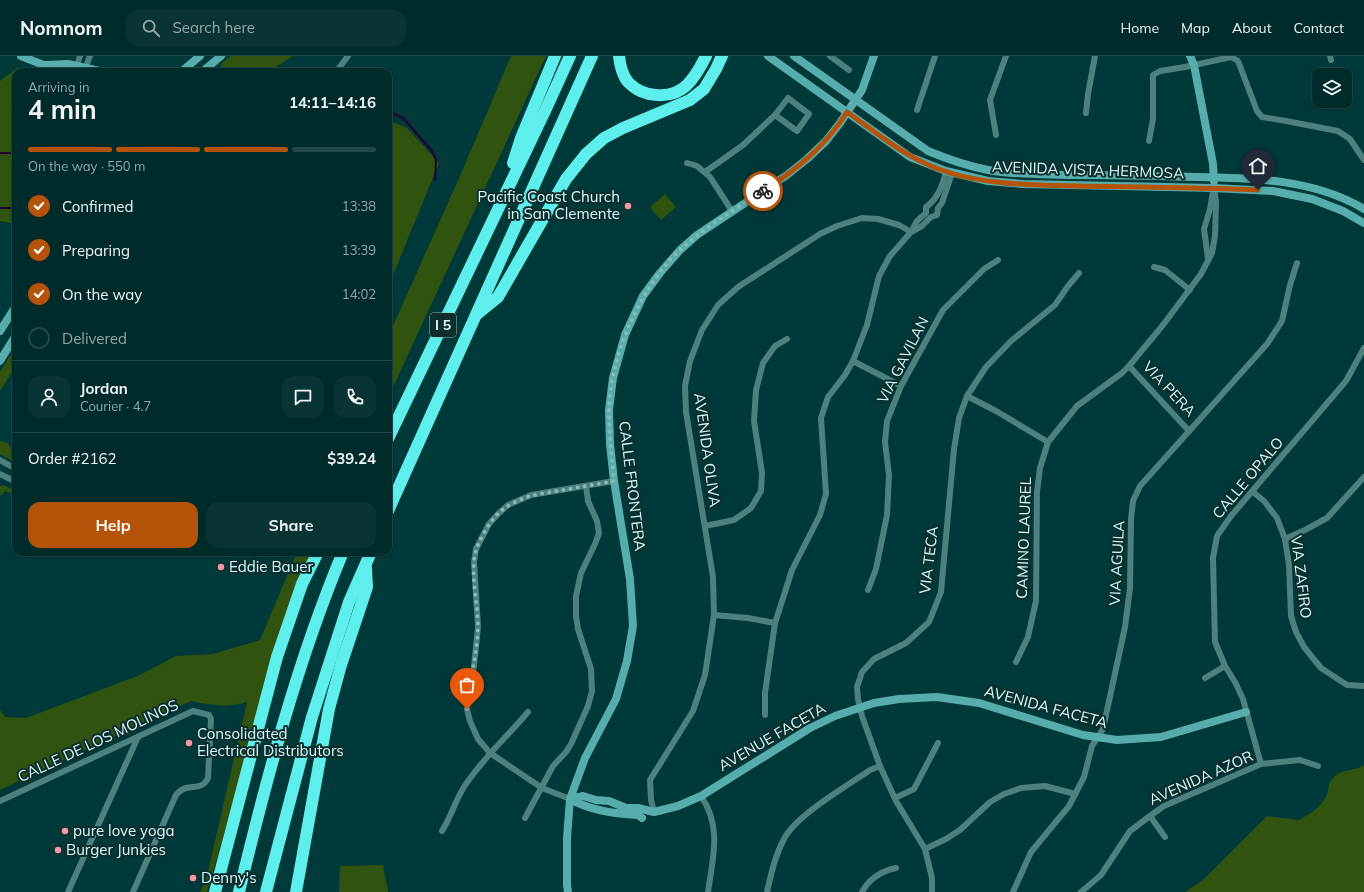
<!DOCTYPE html>
<html lang="en">
<head>
<meta charset="utf-8">
<style>
	body { margin:0; font-family:Mulish,sans-serif; background:#0a3333; color:#f1f3f6; height:100vh; display:flex; flex-direction:column; font-size:15px; white-space:nowrap }
	* { box-sizing:border-box; margin:0 }
	p { font-size:13px; color:#95a7a9 }
	.icon { flex:none; width:22px; height:22px; fill:none; stroke:currentColor; stroke-width:2; stroke-linecap:round; stroke-linejoin:round }
	.map { position:relative; flex:1; overflow:hidden }
	.details { position:absolute; left:12px; top:12px; width:380px; height:488px; display:flex; flex-direction:column; background:#002b2b; border-radius:12px; box-shadow:0 1px 3px #0004,0 0 0 1px #224747 }
	.details>* { flex:none }
	.controls { position:absolute; left:1312px; top:12px; display:grid; gap:8px }
	.controls a { display:grid; place-items:center; width:40px; height:40px; border-radius:8px; background:#002b2b; box-shadow:0 1px 3px #0004,0 0 0 1px #224747; font-size:20px }
	.pin { position:absolute; display:grid; place-items:center; width:34px; height:34px; color:#fff; margin:-41px -17px; border-radius:50% 50% 50% 0; rotate:-45deg; box-shadow:0 0 4px #0007 }
	.pin .icon { rotate:45deg }
	.courier { position:absolute; display:grid; place-items:center; width:40px; height:40px; margin:-20px; border:3px solid #b45309; border-radius:50%; background:#fff; color:#222; box-shadow:0 1px 5px #0007 }
	.head em { font-style:normal; font-weight:700 }
	.head div { display:flex; flex-direction:column-reverse }
	.head { display:flex; align-items:center; justify-content:space-between; height:68px; padding:0 16px }
	h1 { font-size:26px; font-weight:700; line-height:30px }
	.bar { display:grid; grid-template-columns:repeat(4,1fr); gap:6px 4px; align-content:center; height:48px; padding:0 16px }
	.bar i { height:5px; border-radius:3px; background:#224747 }
	.bar .current { background:#b45309 }
	.bar p { grid-column:span 4 }
	.line { display:flex; align-items:center; gap:10px; padding:0 16px; border-top:1px solid #224747 }
	.line div { flex:1 }
	.round { display:grid; place-items:center; flex:none; width:42px; height:42px; border-radius:12px; background:#0a3333 }
	ol { padding:0 16px; list-style:none }
	li { display:flex; align-items:center; gap:12px; height:44px }
	li p { margin-inline-start:auto }
	li .icon { padding:4px; border-radius:50%; background:#b45309; color:#fff; stroke-width:4 }
	li:last-child { color:#95a7a9 }
	li i { width:22px; height:22px; border:2px solid #224747; border-radius:50% }
	.primary-button { display:flex; gap:8px; margin-top:auto; padding:8px 16px }
	.primary-button a { flex:1; height:46px; border-radius:12px; background:#b45309; color:#fff; font-size:16px; font-weight:700; line-height:46px; text-align:center }
	.primary-button a+a { background:#0a3333; color:#f1f3f6 }
	header { display:flex; align-items:center; gap:24px; box-sizing:border-box; height:56px; padding:0 20px; background:#002b2b; border-bottom:1px solid #224747 }
	header strong { font-size:19px }
	nav { display:flex; gap:22px; margin-inline-start:auto; font-size:14px }
	.search { width:280px; height:36px; background:#0a3333; display:flex; align-items:center; gap:10px; box-sizing:border-box; padding:0 14px; border-radius:12px; color:#95a7a9; font-size:15px }
	.map>svg:first-child { display:block }
	.green { fill:#30540f }
	.lines { fill:none; stroke-linecap:round; stroke-linejoin:round }
	.stream { stroke:#240033; stroke-width:2 }
	.street { stroke:#4d807f; stroke-width:6 }
	.secondary { stroke:#57adab; stroke-width:8 }
	.highway { stroke:#5eeeeb; stroke-width:12 }
	.done { stroke:#88bab8; stroke-width:4; stroke-dasharray:0 7.2 }
	.route { stroke:#b45309; stroke-width:5 }
	.poi-dot { fill:#f49aa3; stroke:#0e2d2c; stroke-width:1.5 }
	.labels { text-anchor:middle; stroke-width:4; stroke-linejoin:round; paint-order:stroke }
	.shield { fill:#0e2d2c; stroke:#97c0be; stroke-width:1 }
	.shield-label { font-size:14px; font-weight:bold; fill:#d2fffd }
	.street-label { font-size:15px; fill:#d2fffd; stroke:#0e2d2c }
	.poi-label { font-size:15px; fill:#d2fffd; stroke:#0e2d2c; text-anchor:start }
</style>
</head>
<body>
<header>
<strong>Nomnom</strong>
<div class="search"><svg class="icon" aria-label="search" viewBox="0 0 24 24"><circle cx="10" cy="10" r="6"/><path d="M15 15l6 6"/></svg>Search here</div>
<nav><a>Home</a><a>Map</a><a>About</a><a>Contact</a></nav>
</header>
<div class="map">
<svg width="1364" height="836" viewBox="0 0 1364 836">
	<rect width="100%" height="100%" fill="#003939"/>
	<g class="green">
		<path d="M231,0h62l-25,16h-45l-3,-2 2,-7z"/>
		<path d="M511,0h35l-158,342v-61l75,-168z"/>
		<path d="M17,12l15,4h-16v152l-16,-3v-140z"/>
		<path d="M388,64l19,8 32,35 -51,124z"/>
		<path d="M665,138l11,13 -15,13 -10,-11v-3z"/>
		<path d="M16,290v20l-16,25v-19z"/>
		<path d="M0,385l8,2 3,6 5,2v12l-16,-9z"/>
		<path d="M3,429l13,6v5l-11,-5 -3,4h-2v-9z"/>
		<path d="M297,496h15l-84,267 -21,73h-7l6,-12 41,-178c-19,6 -37,3 -56,-1l-191,89v-80l5,7 21,1 114,-43 36,-19 37,-2 47,-14z"/>
		<path d="M1364,709v127h-179l19,-13 63,-63 32,4c10,-6 20,-11 26,-22 6,-9 0,-13 10,-22 7,-7 21,-5 29,-11z"/>
		<path d="M383,809l5,27h-49l1,-26z"/>
	</g>
	<g class="lines">
		<g class="stream">
			<path d="M388,55l15,7 29,33 4,9 -1,20"/>
			<path d="M0,97h16"/>
			<path d="M0,152h16"/>
		</g>
		<g class="street">
			<path d="M830,0l19,14"/>
			<path d="M1330,0l1,4"/>
			<path d="M75,16l5,-16"/>
			<path d="M84,16l6,-16"/>
			<path d="M336,16l12,-16"/>
			<path d="M917,54l18,-54"/>
			<path d="M1086,57l2,-19 7,-38"/>
			<path d="M996,79l-6,-35 16,-44"/>
			<path d="M1149,85l4,-22v-44l7,-4 25,-4 46,-10 7,4 19,50 5,6 24,4 52,10 12,8 14,21"/>
			<path d="M687,107l10,3 13,11 22,34"/>
			<path d="M705,116l38,-27 32,-30 13,-17 21,16 -12,17 -22,-16"/>
			<path d="M911,176l11,-6 9,-9 6,-2 1,-7 4,-5 10,-30"/>
			<path d="M1208,202l-4,-29 6,-20 3,-18"/>
			<path d="M1154,211l11,3 25,20"/>
			<path d="M853,305l48,25"/>
			<path d="M1129,310l60,65"/>
			<path d="M967,340l29,15 52,31"/>
			<path d="M0,404l16,9"/>
			<path d="M0,418l16,8"/>
			<path d="M1253,436l11,9 13,17 8,21 4,26 2,51 5,16 8,15 17,21 26,17 17,1"/>
			<path d="M705,470l29,-6 17,-12 10,-17 1,-18 -8,-52 2,-31 7,-27 12,-17 12,-7"/>
			<path d="M1285,483l20,-9 22,-12 37,-41"/>
			<path d="M868,534l8,-21 11,-54 2,-40 -4,-33 2,-21 14,-35 42,-76 41,-41 14,-9"/>
			<path d="M714,559l34,3 27,5"/>
			<path d="M1016,606l12,-25 8,-36 1,-109 3,-24 8,-26 29,-36 45,-33 7,-7 34,-41 38,-51 11,-21 3,-17 1,-34 -2,-14"/>
			<path d="M1205,622l20,-12"/>
			<path d="M765,659v-22l10,-70 17,-53 28,-55 6,-21 -5,-76 7,-21 17,-22 8,-14 14,-36 12,-49 11,-20 21,-24 6,-11 9,-8v-6c12,-8 17,-22 20,-36"/>
			<path d="M1261,708l-18,-65 -8,-17 -10,-16 -10,-24 -2,-84 4,-22 14,-20 115,-135 18,-33"/>
			<path d="M701,740c21,30 12,62 7,96"/>
			<path d="M895,742l19,-9 24,-46"/>
			<path d="M570,743l-28,-11 -52,-35 -12,-14 -8,-18 -3,-12 1,-11 6,-32 4,-39 -4,-65 2,-13 13,-25 9,-10 10,-9 23,-10 83,-14"/>
			<path d="M0,745l193,-90 16,4 2,4 -3,59c-8,16 -20,2 -32,17l-43,97"/>
			<path d="M654,756l-3,-12 -1,-20 43,-69 12,-36 9,-60 -1,-38 -27,-165 -1,-26 5,-25 12,-31 16,-25 20,-18 82,-53 17,-8 25,-8 16,1 21,6 12,7"/>
			<path d="M1150,760l15,21"/>
			<path d="M525,762l28,-52 13,-14 5,-8 17,-38 4,-15 -1,-22 -13,-40 -2,-13v-20l5,-23 14,-29 4,-11 -2,-12 -9,-20 -2,-15"/>
			<path d="M442,775c9,-14 13,-30 22,-44 18,-28 43,-50 64,-75"/>
			<path d="M925,793l21,-10 14,-9 30,-28 14,-8 17,-6 24,-2 30,8"/>
			<path d="M68,836l70,-155"/>
			<path d="M767,836c4,-18 8,-36 17,-53 12,-24 63,-53 86,-69l10,-4"/>
			<path d="M862,836c7,-13 20,-21 34,-24"/>
			<path d="M932,836v-14l-7,-29 -29,-48 -16,-35 -18,-50 -4,-17 -1,-12 5,-15 12,-13 32,-16 23,-21 12,-30 13,-143 5,-31 8,-22 19,-29 25,-26 44,-36 13,-19 11,-13"/>
			<path d="M1013,836l18,-40 38,-46 15,-29 8,-31 11,-17 22,-102 5,-39 1,-69 2,-18 7,-15 127,-142 15,-23 8,-36 7,-22"/>
			<path d="M1081,836l20,-17 29,-44 20,-15 14,-10 97,-42 39,-4 18,6"/>
		</g>
		<g class="secondary">
			<path d="M21,0l40,16"/>
			<path d="M768,0l142,101 36,14 42,10 35,3 191,4 59,3 39,8 31,12 21,12"/>
			<path d="M794,0l134,95c19,8 40,15 60,19 28,5 57,4 85,5 41,0 83,1 124,2 57,1 117,2 167,32"/>
			<path d="M1190,0l4,9 19,99 1,17"/>
			<path d="M46,9l22,-1 36,8"/>
			<path d="M181,16l19,-16"/>
			<path d="M202,16l19,-16"/>
			<path d="M0,275l16,-25"/>
			<path d="M0,305l16,-26"/>
			<path d="M570,743l13,-3 13,4 13,1 17,7h12l16,4 24,-6 23,-10 109,-68 25,-12 39,-13 25,-4 38,-2 42,6 104,32 34,5 44,-3 85,-25"/>
			<path d="M570,743c21,12 45,15 68,16l4,3"/>
			<path d="M568,836l-1,-7v-47l3,-39 15,-41 31,-59 11,-38 6,-35 -3,-47 -16,-98 -4,-37 -1,-34 4,-32 12,-43 18,-39 17,-23 20,-23 17,-15 90,-60 20,-16 19,-18 14,-18 22,-33 12,-34"/>
		</g>
		<g class="highway">
			<path d="M619,0c1,9 3,19 9,26 15,16 44,18 59,3 8,-8 14,-19 19,-29"/>
			<path d="M513,107l8,-25 34,-82"/>
			<path d="M477,258l21,-17 68,-118 20,-25 18,-16 19,-10 67,-28 14,-11 12,-20 6,-13"/>
			<path d="M388,383l157,-328 25,-55"/>
			<path d="M388,455l204,-455"/>
			<path d="M215,836l62,-235 25,-73 16,-32"/>
			<path d="M239,836c28,-115 58,-230 104,-340"/>
			<path d="M266,836l46,-175 37,-115 22,-50"/>
			<path d="M296,836l33,-183 12,-44 26,-78 -1,-19"/>
		</g>
	</g>
	<g class="lines">
		<path class="done" d="M467,653c2,-27 10,-53 11,-81 0,-22 -6,-45 -4,-67 1,-11 5,-19 10,-28 6,-11 14,-21 24,-27 17,-11 36,-13 55,-16 17,-3 34,-6 51,-9 -2,-23 -5,-46 -5,-69 0,-54 32,-127 72,-163 25,-22 54,-40 82,-58"/>
		<path class="route" d="M763,135c33,-21 63,-45 84,-79 27,19 53,41 84,54 44,19 98,19 146,20 60,1 121,1 181,4"/>
	</g>
	<g class="poi-dot">
		<circle cx="628" cy="150" r="4"/>
		<circle cx="221" cy="511" r="4"/>
		<circle cx="189" cy="687" r="4"/>
		<circle cx="65" cy="775" r="4"/>
		<circle cx="58" cy="794" r="4"/>
		<circle cx="193" cy="822" r="4"/>
	</g>
	<g class="labels">
		<rect class="shield" x="430" y="257" width="26" height="24" rx="3"/>
		<g class="shield-label">
			<text x="443" y="274">I 5</text>
		</g>
		<g class="street-label">
			<text transform="translate(1088 114) rotate(2)" y="5">AVENIDA VISTA HERMOSA</text>
			<text transform="translate(903 304) rotate(-63)" y="5">VIA GAVILAN</text>
			<text transform="translate(1169 333) rotate(47)" y="5">VIA PERA</text>
			<text transform="translate(707 394) rotate(82)" y="5">AVENIDA OLIVA</text>
			<text transform="translate(1248 422) rotate(-50)" y="5">CALLE OPALO</text>
			<text transform="translate(632 430) rotate(83)" y="5">CALLE FRONTERA</text>
			<text transform="translate(1024 482) rotate(-88)" y="5">CAMINO LAUREL</text>
			<text transform="translate(929 504) rotate(-83)" y="5">VIA TECA</text>
			<text transform="translate(1117 507) rotate(-87)" y="5">VIA AGUILA</text>
			<text transform="translate(1301 521) rotate(83)" y="5">VIA ZAFIRO</text>
			<text transform="translate(1046 651) rotate(15)" y="5">AVENIDA FACETA</text>
			<text transform="translate(772 681) rotate(-30)" y="5">AVENUE FACETA</text>
			<text transform="translate(98 685) rotate(-25)" y="5">CALLE DE LOS MOLINOS</text>
			<text transform="translate(1201 722) rotate(-24)" y="5">AVENIDA AZOR</text>
		</g>
		<g class="poi-label">
			<text x="620" y="146" text-anchor="end">Pacific Coast Church<tspan x="620" dy="17">in San Clemente</tspan></text>
			<text x="229" y="516">Eddie Bauer</text>
			<text x="197" y="683">Consolidated<tspan x="197" dy="17">Electrical Distributors</tspan></text>
			<text x="73" y="780">pure love yoga</text>
			<text x="66" y="799">Burger Junkies</text>
			<text x="201" y="827">Denny's</text>
		</g>
	</g>
</svg>
<div class="controls">
<a><svg class="icon" aria-label="layers" viewBox="0 0 24 24"><path d="M12 4l9 5-9 5-9-5zM3 14l9 5 9-5"/></svg></a>
</div>
<div class="pin" style="left:467px;top:653px;background:#ea580c"><svg class="icon" aria-label="bag" viewBox="0 0 24 24"><path d="M5 8h14l-1 12H6zM9 8a3 3 0 0 1 6 0"/></svg></div>
<div class="pin" style="left:1258px;top:134px;background:#1f2937"><svg class="icon" aria-label="home" viewBox="0 0 24 24"><path d="M3 11l9-7 9 7M6 9v11h12V9"/></svg></div>
<div class="courier" style="left:763px;top:135px"><svg class="icon" aria-label="bike" viewBox="0 0 24 24"><circle cx="6" cy="16" r="4"/><circle cx="18" cy="16" r="4"/><path d="M6 16l4-8h5l3 8M10 8l3 8H6M13 5h3"/></svg></div>
<section class="details">
<div class="head"><div><h1>4 min</h1><p>Arriving in</p></div><em>14:11–14:16</em></div>
<div class="bar"><i class="current"></i><i class="current"></i><i class="current"></i><i></i><p>On the way · 550 m</p></div>
<ol>
<li><svg class="icon" aria-label="check" viewBox="0 0 24 24"><path d="M5 12l5 5 9-10"/></svg>Confirmed<p>13:38</p></li>
<li><svg class="icon" aria-label="check" viewBox="0 0 24 24"><path d="M5 12l5 5 9-10"/></svg>Preparing<p>13:39</p></li>
<li><svg class="icon" aria-label="check" viewBox="0 0 24 24"><path d="M5 12l5 5 9-10"/></svg>On the way<p>14:02</p></li>
<li><i></i>Delivered</li>
</ol>
<div class="line" style="height:72px"><a class="round"><svg class="icon" aria-label="person" viewBox="0 0 24 24"><circle cx="12" cy="8" r="4"/><path d="M4 21q1-7 8-7t8 7"/></svg></a><div><b>Jordan</b><p>Courier · 4.7</p></div><a class="round"><svg class="icon" aria-label="chat" viewBox="0 0 24 24"><path d="M4 5h16v11H9l-5 4z"/></svg></a><a class="round"><svg class="icon" aria-label="phone" viewBox="0 0 24 24"><path d="M5 4h4l2 5-3 2q2 4 5 5l2-3 5 2v4C11 20 4 13 5 4z"/></svg></a></div>
<div class="line" style="height:52px"><div>Order #2162</div><b>$39.24</b></div>
<div class="primary-button"><a>Help</a><a>Share</a></div>
</section>
</div>
</body>
</html>
